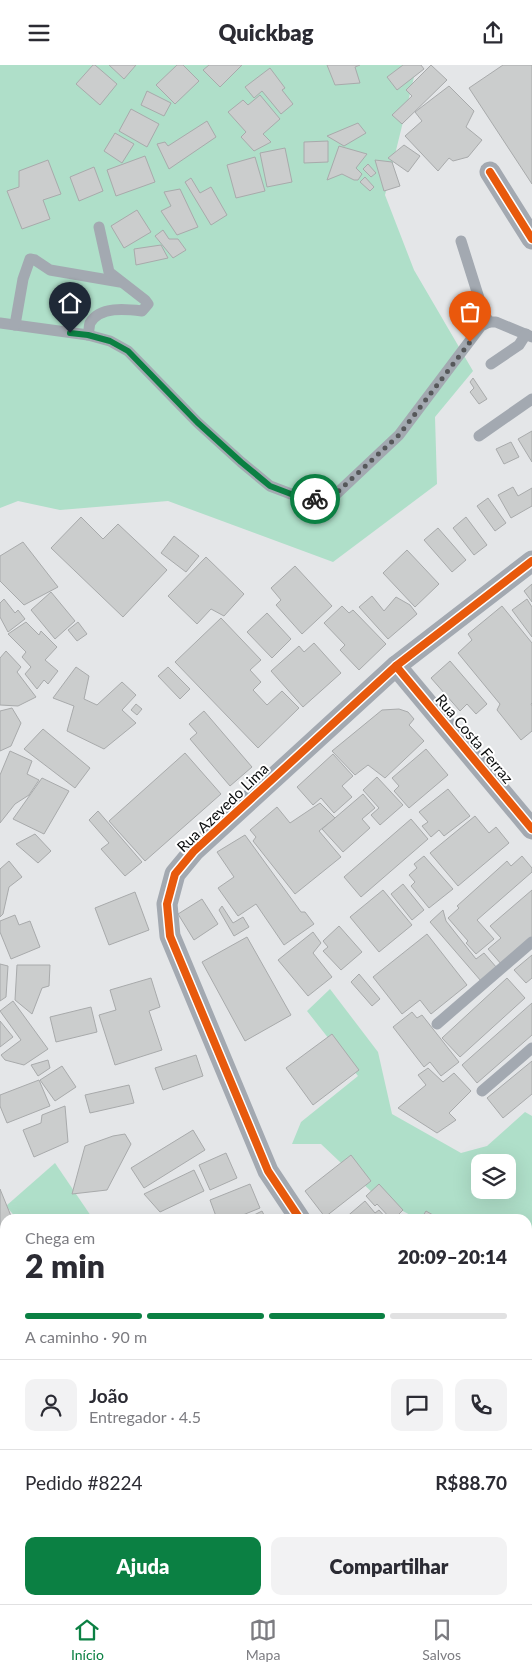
<!DOCTYPE html>
<html lang="pt">
<head>
<meta charset="utf-8">
<style>
	body { margin:0; font-family:Lato,sans-serif; background:#f2f2f3; color:#2b2b33; height:100vh; display:flex; flex-direction:column; font-size:19px; white-space:nowrap }
	* { box-sizing:border-box; margin:0 }
	p { font-size:16px; color:#7c7c81 }
	.icon { flex:none; width:28px; height:28px; fill:none; stroke:currentColor; stroke-width:2; stroke-linecap:round; stroke-linejoin:round }
	.map { position:relative; flex:1; overflow:hidden }
	.panel { position:absolute; left:0px; top:1149px; width:532px; height:391px; display:flex; flex-direction:column; background:#fff; border-radius:15px 15px 0 0; box-shadow:0 5px 20px #0002 }
	.panel>* { flex:none }
	.fabs { position:absolute; left:471px; top:1089px; display:grid; gap:10px }
	.fabs a { display:grid; place-items:center; width:45px; height:45px; border-radius:10px; background:#fff; box-shadow:0 5px 20px #0002; font-size:25px }
	.pin { position:absolute; display:grid; place-items:center; width:42px; height:42px; color:#fff; margin:-51px -21px; border-radius:50% 50% 50% 0; rotate:-45deg; box-shadow:0 0 5px #0007 }
	.pin .icon { rotate:45deg }
	.courier { position:absolute; display:grid; place-items:center; width:50px; height:50px; margin:-25px; border:4px solid #0b8043; border-radius:50%; background:#fff; color:#222; box-shadow:0 1px 6px #0007 }
	.head em { font-style:normal; font-weight:800 }
	.head div { display:flex; flex-direction:column-reverse }
	.head { display:flex; align-items:center; justify-content:space-between; height:85px; padding:0 25px }
	h1 { font-size:32px; font-weight:800; line-height:38px }
	.bar { display:grid; grid-template-columns:repeat(4,1fr); gap:8px 5px; align-content:center; height:60px; padding:0 25px }
	.bar i { height:6px; border-radius:4px; background:#e1e1e2 }
	.bar .current { background:#0b8043 }
	.bar p { grid-column:span 4 }
	.line { display:flex; align-items:center; gap:12px; padding:0 25px; border-top:1px solid #e1e1e2 }
	.line div { flex:1 }
	.round { display:grid; place-items:center; flex:none; width:52px; height:52px; border-radius:10px; background:#f2f2f3 }
	.action { display:flex; gap:10px; margin-top:auto; padding:10px 25px }
	.action a { flex:1; height:58px; border-radius:10px; background:#0b8043; color:#fff; font-size:20px; font-weight:800; line-height:58px; text-align:center }
	.action a+a { background:#f2f2f3; color:#2b2b33 }
	header { display:flex; justify-content:space-between; align-items:center; height:65px; padding:0 25px; background:#fff; font-size:22px; font-weight:800 }
	.tab-bar { display:flex; justify-content:space-around; align-items:center; height:70px; border-top:1px solid #e1e1e2; background:#fff; font-size:14px; color:#7c7c81 }
	.tab-bar a { display:grid; justify-items:center; gap:2px }
	.tab-bar .current { color:#0b8043 }
	.map>svg:first-child { display:block }
	.green { fill:#afdfc9; fill-rule:evenodd }
	.building { fill:#cbcdcd; stroke:#a8aaab }
	.lines { fill:none; stroke-linecap:round; stroke-linejoin:round }
	.service { stroke:#a3a9b1; stroke-width:11 }
	.minor { stroke:#a3a9b1; stroke-width:21 }
	.cycleway-casing { stroke:#fff; stroke-width:11 }
	.cycleway { stroke:#e8590c; stroke-width:8 }
	.done { stroke:#56585a; stroke-width:5; stroke-dasharray:0 9 }
	.route { stroke:#0b8043; stroke-width:6 }
	.labels { text-anchor:middle; stroke-width:4; stroke-linejoin:round; paint-order:stroke }
	.street-label { font-size:15px; fill:#0a0c0d; stroke:#fff }
</style>
</head>
<body>
<header><svg class="icon" aria-label="menu" viewBox="0 0 24 24"><path d="M4 6h16M4 12h16M4 18h16"/></svg>Quickbag<svg class="icon" aria-label="share" viewBox="0 0 24 24"><path d="M12 15V3M7 8l5-5 5 5M5 13v7h14v-7"/></svg></header>
<div class="map">
<svg width="532" height="1539" viewBox="0 0 532 1539">
	<rect width="100%" height="100%" fill="#e4e6e8"/>
	<g class="green">
		<path d="M0,0h417l-32,130 29,75 59,101 -38,46 2,67 -104,78 -165,-61 -108,9 -42,-9 -18,7z"/>
		<path d="M330,924l48,63 14,62 69,39 26,-7 38,-34 7,4v144l-4,-4v-37h-115l-1,-3 -35,-19 -56,-53h-29l9,-22 57,-46 -51,-65zM480,1098h28v27h-28z"/>
		<path d="M55,1098l38,56h-76l-11,-13z"/>
	</g>
	<g class="building">
		<path d="M93,0h2l22,19 -17,21 -24,-21z"/>
		<path d="M109,0h27l-12,14z"/>
		<path d="M177,0h6l16,16 -24,23 -19,-19z"/>
		<path d="M209,0h33l-22,22 -17,-17z"/>
		<path d="M327,0h33l-5,2 5,16 -25,2z"/>
		<path d="M403,0h18l3,4 -27,21 -10,-13z"/>
		<path d="M431,0l16,15 -45,44 -10,-9 20,-19 -6,-6z"/>
		<path d="M503,0h29v119l-63,-96z"/>
		<path d="M270,3l15,20 -3,2 11,14 -12,10 -19,-23 -8,7 -9,-11z"/>
		<path d="M449,21l25,25 -8,16 16,13 -14,17 -15,4 -4,-3 -11,13 -33,-35 17,-15 -7,-9z"/>
		<path d="M147,26l24,12 -7,13 -23,-11z"/>
		<path d="M260,30l20,24 -17,15 8,8 -17,9 -13,-14 5,-5 -18,-20 15,-12 5,5z"/>
		<path d="M131,44l28,15 -12,23 -28,-16z"/>
		<path d="M207,56l9,16 -47,32 -12,-25 8,-2 3,4z"/>
		<path d="M358,58l8,10 -22,13 -17,-10z"/>
		<path d="M115,68l19,11 -12,19 -18,-12z"/>
		<path d="M328,76v21l-24,1v-21z"/>
		<path d="M404,80l16,11 -12,16 -20,-14z"/>
		<path d="M339,81l28,8 -11,14 6,6 -4,6h-4l-12,-6 -15,6z"/>
		<path d="M285,83l7,34 -25,5 -7,-34z"/>
		<path d="M145,91l10,26 -39,14 -9,-26z"/>
		<path d="M255,92l10,34 -29,7 -9,-33z"/>
		<path d="M48,95l13,34 -18,6 7,19 -28,10 -15,-38 12,-4v-16z"/>
		<path d="M375,95l17,2 8,24 -16,5z"/>
		<path d="M368,99l8,9 -5,4 -8,-8z"/>
		<path d="M94,102l9,24 -24,10 -9,-24z"/>
		<path d="M365,112l9,10 -4,4 -10,-9z"/>
		<path d="M191,113l9,15 11,-6 16,28 -16,10 -26,-43z"/>
		<path d="M180,124l18,38 -21,8 -16,-24 10,-5 -7,-14z"/>
		<path d="M137,145l14,22 -27,16 -13,-22z"/>
		<path d="M163,165l6,9h9l8,11 -13,8 -18,-22z"/>
		<path d="M161,180l7,13 -32,7 -2,-16z"/>
		<path d="M473,313l14,21 -8,5 -9,-12 4,-4 -4,-6z"/>
		<path d="M532,366v31l-14,-23z"/>
		<path d="M511,377l8,15 -15,7 -8,-15z"/>
		<path d="M513,422l5,9 14,-8v18l-21,12 -13,-23z"/>
		<path d="M488,433l18,25 -11,8 -18,-25z"/>
		<path d="M81,452l22,22 15,-15 49,46 -44,47 -72,-69z"/>
		<path d="M466,452l21,28 -13,10 -21,-27z"/>
		<path d="M438,463l28,32 -14,12 -28,-32z"/>
		<path d="M174,471l25,20 -13,16 -25,-19z"/>
		<path d="M23,477l35,45 -34,18 -24,-24v-25z"/>
		<path d="M407,485l32,34 -24,23 -32,-34z"/>
		<path d="M206,492l38,37 -20,22 -13,-7 -14,15 -29,-28z"/>
		<path d="M295,501l37,40 -30,28 -26,-29 5,-5 -10,-12z"/>
		<path d="M532,519v18l-8,-11z"/>
		<path d="M51,527l24,29 -20,18 -24,-29z"/>
		<path d="M372,531l12,15 12,-14 14,8 7,9 -29,25 -29,-32z"/>
		<path d="M4,534l11,14 3,-3 7,9 -17,13 -8,-15v-14z"/>
		<path d="M527,534l5,8v30l-20,-27z"/>
		<path d="M342,541l7,7 4,-3 33,34 -27,26 -19,-20 5,-5 -21,-22z"/>
		<path d="M502,541l30,37v60l-1,1 1,2v25l-11,9 -24,-30 3,-6 -42,-51 14,-13 -4,-6z"/>
		<path d="M267,548l24,26 -19,19 -25,-26z"/>
		<path d="M221,553l40,42 -11,10 11,12 -8,8 14,15 15,-14 17,17 -41,40 -83,-86z"/>
		<path d="M26,557l13,13 2,-4 16,16 -12,13 13,11 -10,13 -4,-4 -7,9 -12,-15 6,-7 -9,-10 4,-5 -18,-18z"/>
		<path d="M78,557l9,12 -10,7 -9,-11z"/>
		<path d="M314,578l27,30 -38,34 -32,-36 28,-25 5,6z"/>
		<path d="M6,586l15,16 -4,5 19,25 -18,9 -18,-1v-47z"/>
		<path d="M450,596l37,43 -11,10 -9,-10 -7,7 -29,-33z"/>
		<path d="M76,602l13,9 -5,23 13,6 25,-23 14,13 -14,15 14,13 -32,26 -37,-18 7,-25 -21,-8z"/>
		<path d="M168,602l22,22 -10,10 -22,-23z"/>
		<path d="M136,639l6,5 -5,6 -6,-5z"/>
		<path d="M12,643l9,15 -10,23 -11,5v-40z"/>
		<path d="M399,644l9,3 6,7 -5,6 15,16 -39,37 -17,-13 -13,10 -23,-24 50,-41z"/>
		<path d="M204,646l48,56 -22,19 -40,-47 7,-6 -8,-9z"/>
		<path d="M43,664l47,39 -15,20 -51,-39z"/>
		<path d="M426,684l22,26 -39,33 -15,-17 5,-5 -7,-8z"/>
		<path d="M10,686l22,10 -5,13 12,6 -10,15 -14,9 -15,19v-48z"/>
		<path d="M185,688l36,41 -76,67 -36,-40z"/>
		<path d="M333,689l20,22 -11,10 10,11 -18,16 -13,-15 -8,7 -16,-18z"/>
		<path d="M377,712l26,28 -23,20 -9,-10 8,-7 -16,-18z"/>
		<path d="M42,713l27,13 -25,43 -31,-15z"/>
		<path d="M448,724l22,27 -26,20 -5,-6 -8,7 -9,-11 6,-4 -9,-10z"/>
		<path d="M363,729l12,14 -13,11 8,9 -27,24 -21,-23z"/>
		<path d="M320,738l15,15 -16,13 22,26 -46,37 -42,-53 3,-4 -6,-7 27,-23 13,16z"/>
		<path d="M98,746l44,51 -17,14 -24,-27 8,-6 -20,-23z"/>
		<path d="M475,751l14,17 7,-6 13,16 -51,43 -28,-33z"/>
		<path d="M411,754l17,20 -67,58 -17,-20z"/>
		<path d="M35,769l16,17 -13,12 -22,-19z"/>
		<path d="M245,770l56,77h4l9,12 -30,21 -28,-41 -18,12 -20,-28 16,-11 -17,-25z"/>
		<path d="M424,791l29,33 -24,19 -18,-22 4,-4 -6,-7 8,-7 -3,-4z"/>
		<path d="M522,791l10,12v4l-55,48 17,19 -18,15 -10,-11 2,-2 -20,-23 11,-10 -2,-2 50,-45 4,5z"/>
		<path d="M9,796l13,16 -13,10 -6,27 -3,3v-48z"/>
		<path d="M403,819l21,26 -12,10 -21,-26z"/>
		<path d="M383,825l29,35 -33,27 -29,-35z"/>
		<path d="M532,825v50l-30,25 -14,-16 13,-11 -11,-12z"/>
		<path d="M135,827l14,38 -40,15 -14,-37z"/>
		<path d="M202,834l16,25 -24,16 -16,-26z"/>
		<path d="M222,841l11,17 10,-6 6,10 -15,9 -15,-26z"/>
		<path d="M443,845l3,11 30,38 8,-6 13,15 -16,13 -51,-59z"/>
		<path d="M15,850l4,10 11,-4 10,26 -29,12 -11,-27v-11z"/>
		<path d="M339,861l23,26 -21,18 -18,-19 5,-4 -5,-6z"/>
		<path d="M313,867l8,11 -8,10 19,24 -24,19 -30,-36z"/>
		<path d="M427,869l40,51 -36,29 -11,-14 -18,14 -29,-37z"/>
		<path d="M247,872l44,78 -46,26 -43,-79z"/>
		<path d="M532,890v23l-6,5 -12,-13z"/>
		<path d="M0,899l8,2 -2,31 -6,4z"/>
		<path d="M17,900h33l-1,21 -7,2 -10,26 -17,-14z"/>
		<path d="M359,909l21,25 -8,7 -21,-24z"/>
		<path d="M151,913l9,29 -11,4 13,39 -47,15 -16,-50 17,-5 -6,-20z"/>
		<path d="M507,913l18,20 -65,59 -18,-19z"/>
		<path d="M13,936l35,48 -24,16 -19,-5 -4,-5 20,-15 -21,-29z"/>
		<path d="M532,938v32l-55,48 -15,-18z"/>
		<path d="M91,942l6,25 -41,10 -6,-25z"/>
		<path d="M412,947l5,6 5,-3 37,47 -18,14 -11,-14 -6,5 -31,-40z"/>
		<path d="M0,956l13,16 -13,10z"/>
		<path d="M332,969l27,36 -46,35 -27,-37z"/>
		<path d="M196,990l7,21 -40,14 -8,-22z"/>
		<path d="M48,995l2,8 -12,8 -7,-11z"/>
		<path d="M532,996v33l-29,24 -16,-20z"/>
		<path d="M62,1001l14,21 -21,14 -15,-21z"/>
		<path d="M428,1003l15,14 11,-9 17,18 -22,22 7,7 -19,13 -39,-25 28,-23 -8,-10z"/>
		<path d="M39,1015l11,26 -43,17 -7,-17v-11z"/>
		<path d="M129,1020l5,18 -44,10 -5,-18z"/>
		<path d="M65,1041l3,36 -34,15 -11,-27 18,-7 1,-8z"/>
		<path d="M193,1065l12,20 -61,38 -13,-20z"/>
		<path d="M125,1069l6,10 -24,46 -35,4 13,-48 28,-10z"/>
		<path d="M226,1088l11,25 -27,12 -11,-25z"/>
		<path d="M351,1090l20,26 -46,36 -20,-26z"/>
		<path d="M194,1105l10,21 -44,21 -16,-18z"/>
		<path d="M250,1119l10,24 -27,11h-16l-7,-19z"/>
		<path d="M379,1119l24,26 -9,9h-3l-14,-15 -2,2 -9,-10z"/>
		<path d="M0,1124l11,27 -2,3h-4v4l-5,6z"/>
		<path d="M365,1136l10,12 4,-3 8,9h-43z"/>
		<path d="M262,1146l4,8h-20z"/>
		<path d="M426,1146l14,8h-19z"/>
		<path d="M0,1182l5,6v9l-5,4z"/>
		<path d="M5,1308v26l-5,-5v-18z"/>
		<path d="M528,1321l4,2v20l-4,3z"/>
		<path d="M532,1349v32l-4,-6v-23z"/>
		<path d="M0,1394l5,3v27l-5,6z"/>
		<path d="M530,1396l2,5v17l-4,2v-22z"/>
		<path d="M528,1434l4,6v30l-4,3z"/>
		<path d="M0,1450l5,4v15l-5,6z"/>
		<path d="M0,1490l5,4v38l-5,-3z"/>
		<path d="M528,1523l4,7v9h-26l-2,-4h24z"/>
		<path d="M162,1535h53l-3,4h-45z"/>
		<path d="M283,1535h47l-7,4h-36z"/>
		<path d="M433,1535h19l2,4h-27z"/>
		<path d="M458,1535h17l3,4h-17z"/>
	</g>
	<g class="lines">
		<g class="service">
			<path d="M461,176l23,73 5,8"/>
			<path d="M0,258l88,12 22,6 18,10 69,71 44,40 29,24 21,8 21,5h19l68,-64 82,-109 8,-4h7l36,15"/>
			<path d="M15,260l8,-46 7,-20 5,1 15,10 70,12"/>
			<path d="M88,270c1,-3 1,-9 2,-12 10,-17 36,-14 52,-12l6,-7 -3,-4 -36,-28 -10,-45"/>
			<path d="M491,299l28,-19 7,-11"/>
			<path d="M479,371l53,-37"/>
			<path d="M437,959l95,-82"/>
			<path d="M482,1026l50,-43"/>
		</g>
		<g class="minor">
			<path d="M490,107l42,67"/>
			<path d="M396,601l136,163"/>
			<path d="M300,1154l-32,-48 -98,-235 -3,-32 8,-30 19,-23 202,-185 136,-105"/>
			<path d="M528,1286l4,3"/>
			<path d="M0,1348l5,2"/>
			<path d="M252,1535l4,4"/>
		</g>
		<defs>
			<g id="cycleway">
				<path d="M490,107l42,67"/>
				<path d="M396,601l136,163"/>
				<path d="M300,1154l-32,-48 -98,-235 -3,-32 8,-30 19,-23 202,-185 136,-105"/>
			</g>
		</defs>
		<use href="#cycleway" class="cycleway-casing"/>
		<use href="#cycleway" class="cycleway"/>
	</g>
	<g class="lines">
		<path class="done" d="M315,434h15l69,-64 71,-93"/>
		<path class="route" d="M70,268l18,2 22,6 18,10 69,71 44,40 29,24 21,8 24,5"/>
	</g>
	<g class="labels">
		<g class="street-label">
			<text transform="translate(474 674) rotate(50)" y="5">Rua Costa Ferraz</text>
			<text transform="translate(223 743) rotate(-44)" y="5">Rua Azevedo Lima</text>
		</g>
	</g>
</svg>
<div class="fabs">
<a><svg class="icon" aria-label="layers" viewBox="0 0 24 24"><path d="M12 4l9 5-9 5-9-5zM3 14l9 5 9-5"/></svg></a>
</div>
<div class="pin" style="left:470px;top:277px;background:#ea580c"><svg class="icon" aria-label="bag" viewBox="0 0 24 24"><path d="M5 8h14l-1 12H6zM9 8a3 3 0 0 1 6 0"/></svg></div>
<div class="pin" style="left:70px;top:268px;background:#1f2937"><svg class="icon" aria-label="home" viewBox="0 0 24 24"><path d="M3 11l9-7 9 7M6 9v11h12V9"/></svg></div>
<div class="courier" style="left:315px;top:434px"><svg class="icon" aria-label="bike" viewBox="0 0 24 24"><circle cx="6" cy="16" r="4"/><circle cx="18" cy="16" r="4"/><path d="M6 16l4-8h5l3 8M10 8l3 8H6M13 5h3"/></svg></div>
<section class="panel">
<div class="head"><div><h1>2 min</h1><p>Chega em</p></div><em>20:09–20:14</em></div>
<div class="bar"><i class="current"></i><i class="current"></i><i class="current"></i><i></i><p>A caminho · 90 m</p></div>
<div class="line" style="height:90px"><a class="round"><svg class="icon" aria-label="person" viewBox="0 0 24 24"><circle cx="12" cy="8" r="4"/><path d="M4 21q1-7 8-7t8 7"/></svg></a><div><b>João</b><p>Entregador · 4.5</p></div><a class="round"><svg class="icon" aria-label="chat" viewBox="0 0 24 24"><path d="M4 5h16v11H9l-5 4z"/></svg></a><a class="round"><svg class="icon" aria-label="phone" viewBox="0 0 24 24"><path d="M5 4h4l2 5-3 2q2 4 5 5l2-3 5 2v4C11 20 4 13 5 4z"/></svg></a></div>
<div class="line" style="height:65px"><div>Pedido #8224</div><b>R$88.70</b></div>
<div class="action"><a>Ajuda</a><a>Compartilhar</a></div>
</section>
</div>
<nav class="tab-bar">
<a class="current"><svg class="icon" aria-label="home" viewBox="0 0 24 24"><path d="M3 11l9-7 9 7M6 9v11h12V9"/></svg>Início</a>
<a><svg class="icon" aria-label="map" viewBox="0 0 24 24"><path d="M3 6l6-2 6 2 6-2v14l-6 2-6-2-6 2zM9 4v14M15 6v14"/></svg>Mapa</a>
<a><svg class="icon" aria-label="saved" viewBox="0 0 24 24"><path d="M7 4h10v16l-5-4-5 4z"/></svg>Salvos</a>
</nav>
</body>
</html>
